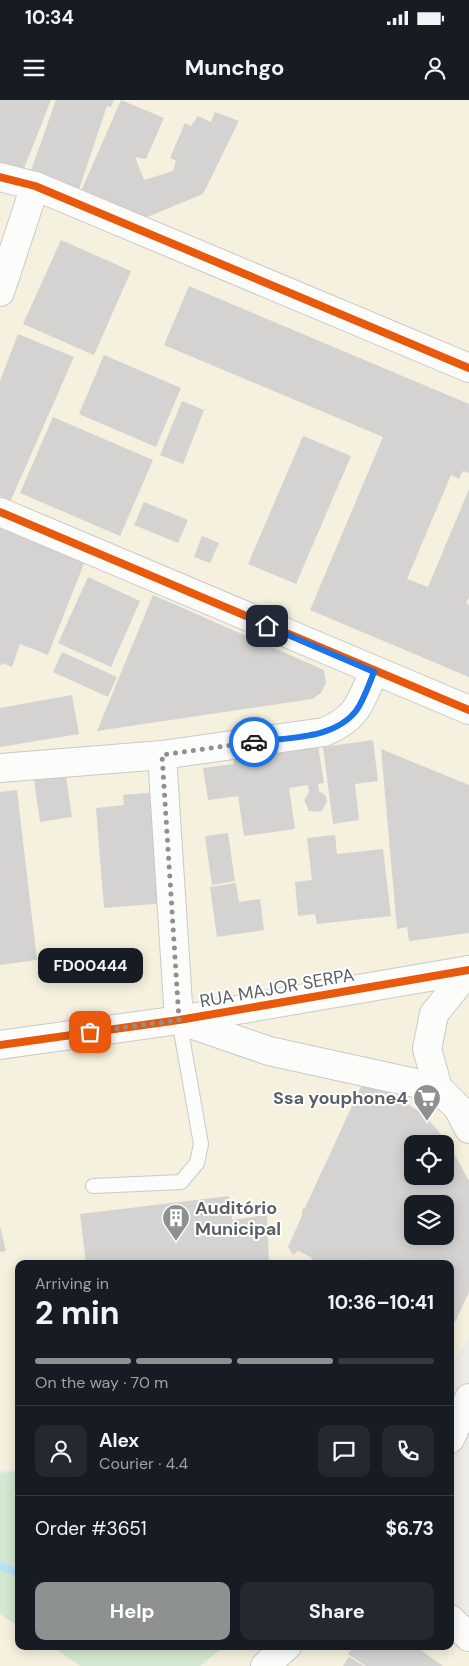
<!DOCTYPE html>
<html lang="en">
<head>
<meta charset="utf-8">
<style>
	body { margin:0; font-family:"DM Sans",sans-serif; background:#242831; color:#f1f3f6; height:100vh; display:flex; flex-direction:column; font-size:19px; white-space:nowrap }
	* { box-sizing:border-box; margin:0 }
	p { font-size:16px; color:#9ea1a6 }
	.icon { flex:none; width:28px; height:28px; fill:none; stroke:currentColor; stroke-width:2; stroke-linecap:round; stroke-linejoin:round }
	.map { position:relative; flex:1; overflow:hidden }
	.sheet { position:absolute; left:15px; top:1160px; width:439px; height:390px; display:flex; flex-direction:column; background:#171b24; border-radius:10px; box-shadow:0 2px 12px #0003 }
	.sheet>* { flex:none }
	.fabs { position:absolute; left:404px; top:1035px; display:grid; gap:10px }
	.fabs a { display:grid; place-items:center; width:50px; height:50px; border-radius:10px; background:#171b24; box-shadow:0 2px 12px #0003; font-size:25px }
	.pin { position:absolute; display:grid; place-items:center; width:42px; height:42px; color:#fff; margin:-21px; border-radius:10px; box-shadow:0 2px 8px #0006 }
	.courier { position:absolute; display:grid; place-items:center; width:50px; height:50px; margin:-25px; border:4px solid #1a73e8; border-radius:50%; background:#fff; color:#222; box-shadow:0 1px 6px #0007 }
	.bubble { position:absolute; height:35px; border-radius:10px; background:#171b24; box-shadow:0 2px 12px #0003; font-size:16px; font-weight:700; line-height:35px; text-align:center }
	.summary em { font-style:normal; font-weight:700 }
	.summary div { display:flex; flex-direction:column-reverse }
	.summary { display:flex; align-items:center; justify-content:space-between; height:85px; padding:0 20px }
	h1 { font-size:32px; font-weight:700; line-height:38px }
	.bar { display:grid; grid-template-columns:repeat(4,1fr); gap:8px 5px; align-content:center; height:60px; padding:0 20px }
	.bar i { height:6px; border-radius:4px; background:#363941 }
	.bar .selected { background:#8e9192 }
	.bar p { grid-column:span 4 }
	.line { display:flex; align-items:center; gap:12px; padding:0 20px; border-top:1px solid #363941 }
	.line div { flex:1 }
	.round { display:grid; place-items:center; flex:none; width:52px; height:52px; border-radius:10px; background:#242831 }
	.cta { display:flex; gap:10px; margin-top:auto; padding:10px 20px }
	.cta a { flex:1; height:58px; border-radius:10px; background:#8e9192; color:#fff; font-size:20px; font-weight:700; line-height:58px; text-align:center }
	.cta a+a { background:#242831; color:#f1f3f6 }
	.status { display:flex; justify-content:space-between; align-items:center; height:35px; padding:0 25px; background:#171b24; direction:ltr }
	.status svg { height:14px; fill:currentColor }
	header { display:flex; justify-content:space-between; align-items:center; height:65px; padding:0 20px; background:#171b24; font-size:22px; font-weight:700 }
	.map>svg:first-child { display:block }
	.commercial { fill:#f6f0df; fill-rule:evenodd }
	.green { fill:#d4e9d1 }
	.lines { fill:none; stroke-linecap:round; stroke-linejoin:round }
	.stream { stroke:#bae0f8; stroke-width:8 }
	.building { fill:#d4d3d1; fill-rule:evenodd }
	.service-casing { stroke:#c9c9c9; stroke-width:16 }
	.minor-casing { stroke:#c9c9c9; stroke-width:30 }
	.service { stroke:#fcfcfb; stroke-width:14 }
	.minor { stroke:#fcfcfb; stroke-width:28 }
	.cycleway-casing { stroke:#fff; stroke-width:11 }
	.cycleway { stroke:#e8590c; stroke-width:8 }
	.done { stroke:#8e9192; stroke-width:5; stroke-dasharray:0 9 }
	.route { stroke:#1a73e8; stroke-width:6 }
	.labels { text-anchor:middle; stroke-width:4; stroke-linejoin:round; paint-order:stroke }
	.street-label { font-size:18px; fill:#5c6065; stroke:#fff }
	.poi-label { font-size:18px; font-weight:bold; fill:#5c6065; stroke:#fff; text-anchor:end }
</style>
</head>
<body>
<div class="status"><b>10:34</b><svg viewBox="0 0 49 12"><path d="M0 12V9h3v3zM5 12V6h3v6zM10 12V3h3v9zM15 12V0h3v12zM26 1h20v11H26zM47 4h2v5h-2z"/></svg></div>
<header><svg class="icon" aria-label="menu" viewBox="0 0 24 24"><path d="M4 6h16M4 12h16M4 18h16"/></svg>Munchgo<svg class="icon" aria-label="person" viewBox="0 0 24 24"><circle cx="12" cy="8" r="4"/><path d="M4 21q1-7 8-7t8 7"/></svg></header>
<div class="map">
<svg width="469" height="1566" viewBox="0 0 469 1566">
	<rect width="100%" height="100%" fill="#ecebe7"/>
	<g class="commercial">
		<path d="M0,0h469v1237l-19,31v-104h-431v205l-19,1zM412,1044h33v32h-33zM412,1104h33v32h-33z"/>
		<path d="M0,1514l19,12v20h32l30,20h-81z"/>
		<path d="M450,1522l19,10v34h-269l24,-20h226z"/>
	</g>
	<g class="green">
		<path d="M19,1371v155l-19,-12v-141z"/>
		<path d="M51,1546h173l-24,20h-119z"/>
	</g>
	<g class="lines">
		<path class="stream" d="M0,1466l19,7"/>
	</g>
	<g class="building">
		<path d="M0,0h51l-32,81 -19,-7z"/>
		<path d="M56,0h58l-3,7 -4,-1 -29,86 -49,-16z"/>
		<path d="M121,0l43,18 -18,41 -11,-2 9,23 29,-9 3,-10 -6,-3 15,-35 6,3 7,-10 13,6 4,-10 24,9 -36,73 -68,28 -57,-24z"/>
		<path d="M61,140l70,31 -37,84 -71,-31z"/>
		<path d="M189,186l280,118v69l-6,-2 -4,8 -8,-4 -44,104 21,8 41,-98v108l-3,6 3,2v72l-159,-67 73,-173 -219,-92z"/>
		<path d="M18,234l56,23 -64,145 -10,-6v-115z"/>
		<path d="M104,255l77,33 -25,59 -77,-33z"/>
		<path d="M182,301l22,9 -21,54 -23,-9z"/>
		<path d="M53,317l100,43 -33,76 -100,-43z"/>
		<path d="M303,336l48,20 -55,128 -48,-20z"/>
		<path d="M144,402l44,18 -10,23 -44,-18z"/>
		<path d="M0,428l85,33 -37,94 -28,-11 -8,23 -10,-4 -2,3z"/>
		<path d="M202,436l17,7 -9,20 -16,-6z"/>
		<path d="M88,477l52,24 -29,66 -53,-24z"/>
		<path d="M153,495l171,75 2,13 -5,10 -9,6 -215,32z"/>
		<path d="M62,552l55,25 -9,20 -55,-25z"/>
		<path d="M72,595l7,39 -79,13v-39z"/>
		<path d="M373,640l5,41 -23,3 4,36 -26,4 -10,-77z"/>
		<path d="M318,646l6,37 -6,1 1,7 7,5 1,6 -6,10 -12,-1 -5,-11 5,-8 -1,-7 -19,3 6,41 -51,7 -6,-40 -30,4 -5,-32 31,-4 -1,-5z"/>
		<path d="M381,649l88,36v148l-60,8 -2,-14 -10,2z"/>
		<path d="M66,676l6,41 -32,5 -6,-42z"/>
		<path d="M17,690l20,170 -37,5v-173z"/>
		<path d="M157,692l9,111 -62,5 -8,-100 28,-3 -1,-10z"/>
		<path d="M228,733l7,48 -23,4 -7,-49z"/>
		<path d="M335,735l2,19 46,-5 8,67 -74,8 -2,-10 -17,2 -3,-34 17,-2 -5,-42z"/>
		<path d="M236,783l3,19 21,-3 4,31 -47,7 -7,-50z"/>
		<path d="M363,982l28,11 32,21 24,27 22,40v111l-14,30 -5,-3v-55h-79l-11,-5 -2,5h-32l-4,-2 -9,2 -2,-7 -13,-6 -5,4 -5,-8 14,-31v-7l3,-1zM412,1044h33v32h-33zM412,1104h33v32h-33z"/>
		<path d="M229,1096l3,24 35,-5 2,49h-183l-6,-50z"/>
		<path d="M0,1126l6,25 -6,1z"/>
		<path d="M354,1546h61l28,20h-77l-18,-12z"/>
		<path d="M349,1557l15,9h-21z"/>
	</g>
	<g class="lines">
		<defs>
			<path id="service" d="M93,1086l88,-4 16,-19 4,-19 -22,-124"/>
			<g id="minor">
				<path d="M0,77l35,9 434,182"/>
				<path d="M0,192l35,-106"/>
				<path d="M0,412l469,198"/>
				<path d="M162,655l17,265"/>
				<path d="M0,668l162,-13 162,-23c34,-14 36,-29 50,-61"/>
				<path d="M469,870l-35,44 -7,35 11,39 20,20 11,21"/>
				<path d="M182,921l87,30 169,37"/>
				<path d="M0,945l179,-25 290,-50"/>
				<path d="M450,1339l19,-41"/>
				<path d="M450,1519l19,18"/>
				<path d="M265,1566l22,-20"/>
			</g>
		</defs>
		<use href="#service" class="service-casing"/>
		<use href="#minor" class="minor-casing"/>
		<use href="#service" class="service"/>
		<use href="#minor" class="minor"/>
		<defs>
			<g id="cycleway">
				<path d="M0,77l35,9 434,182"/>
				<path d="M0,412l469,198"/>
				<path d="M0,945l179,-25 290,-50"/>
			</g>
		</defs>
		<use href="#cycleway" class="cycleway-casing"/>
		<use href="#cycleway" class="cycleway"/>
	</g>
	<g class="lines">
		<path class="done" d="M90,932l89,-12 -17,-265 92,-13"/>
		<path class="route" d="M254,642c34,-5 79,-2 102,-31 8,-11 13,-27 18,-39l-107,-46"/>
	</g>
	<defs>
		<symbol id="supermarket-pin" viewBox="-11 -11 22 30"><path d="M0 17L-7.5 6A9.5 9.5 0 1 1 7.5 6Z" fill="#8e9192" stroke="#fff"/><path d="M-6-5.5h2.5l.6 2H6L4.5 2H-2.5L-4.4-4H-6ZM-1.5 3.2a1.3 1.3 0 1 0 .1 0ZM3 3.2a1.3 1.3 0 1 0 .1 0Z" fill="#fff"/></symbol>
		<symbol id="building-pin" viewBox="-11 -11 22 30"><path d="M0 17L-7.5 6A9.5 9.5 0 1 1 7.5 6Z" fill="#8e9192" stroke="#fff"/><path d="M-4-6H4V6H1V3H-1V6H-4ZM-2.5-4.3h1.7v1.8h-1.7ZM.8-4.3h1.7v1.8H.8ZM-2.5-1h1.7V.8h-1.7ZM.8-1h1.7V.8H.8Z" fill="#fff"/></symbol>
	</defs>
	<g fill-rule="evenodd">
		<use href="#supermarket-pin" x="411" y="982" width="32" height="43"/>
		<use href="#building-pin" x="160" y="1102" width="32" height="43"/>
	</g>
	<g class="labels">
		<g class="street-label">
			<text transform="translate(277 888) rotate(-10)" y="6">RUA MAJOR SERPA</text>
		</g>
		<g class="poi-label">
			<text x="408" y="1004">Ssa youphone4</text>
			<text x="195" y="1114" text-anchor="start">Auditório<tspan x="195" dy="21">Municipal</tspan></text>
		</g>
	</g>
</svg>
<div class="fabs">
<a><svg class="icon" aria-label="locate" viewBox="0 0 24 24"><circle cx="12" cy="12" r="6"/><path d="M12 2v4M12 18v4M2 12h4M18 12h4"/></svg></a>
<a><svg class="icon" aria-label="layers" viewBox="0 0 24 24"><path d="M12 4l9 5-9 5-9-5zM3 14l9 5 9-5"/></svg></a>
</div>
<div class="pin" style="left:90px;top:932px;background:#ea580c"><svg class="icon" aria-label="bag" viewBox="0 0 24 24"><path d="M5 8h14l-1 12H6zM9 8a3 3 0 0 1 6 0"/></svg></div>
<div class="pin" style="left:267px;top:526px;background:#1f2937"><svg class="icon" aria-label="home" viewBox="0 0 24 24"><path d="M3 11l9-7 9 7M6 9v11h12V9"/></svg></div>
<div class="courier" style="left:254px;top:642px"><svg class="icon" aria-label="car" viewBox="0 0 24 24"><path d="M5 17H2v-5l4-1 3-4h7l3 4 3 1v5h-3M9 17h6M6 11h13"/><circle cx="7" cy="17" r="2"/><circle cx="17" cy="17" r="2"/></svg></div>
<div class="bubble" style="left:38px;top:848px;width:105px">FD00444</div>
<section class="sheet">
<div class="summary"><div><h1>2 min</h1><p>Arriving in</p></div><em>10:36–10:41</em></div>
<div class="bar"><i class="selected"></i><i class="selected"></i><i class="selected"></i><i></i><p>On the way · 70 m</p></div>
<div class="line" style="height:90px"><a class="round"><svg class="icon" aria-label="person" viewBox="0 0 24 24"><circle cx="12" cy="8" r="4"/><path d="M4 21q1-7 8-7t8 7"/></svg></a><div><b>Alex</b><p>Courier · 4.4</p></div><a class="round"><svg class="icon" aria-label="chat" viewBox="0 0 24 24"><path d="M4 5h16v11H9l-5 4z"/></svg></a><a class="round"><svg class="icon" aria-label="phone" viewBox="0 0 24 24"><path d="M5 4h4l2 5-3 2q2 4 5 5l2-3 5 2v4C11 20 4 13 5 4z"/></svg></a></div>
<div class="line" style="height:65px"><div>Order #3651</div><b>$6.73</b></div>
<div class="cta"><a>Help</a><a>Share</a></div>
</section>
</div>
</body>
</html>
